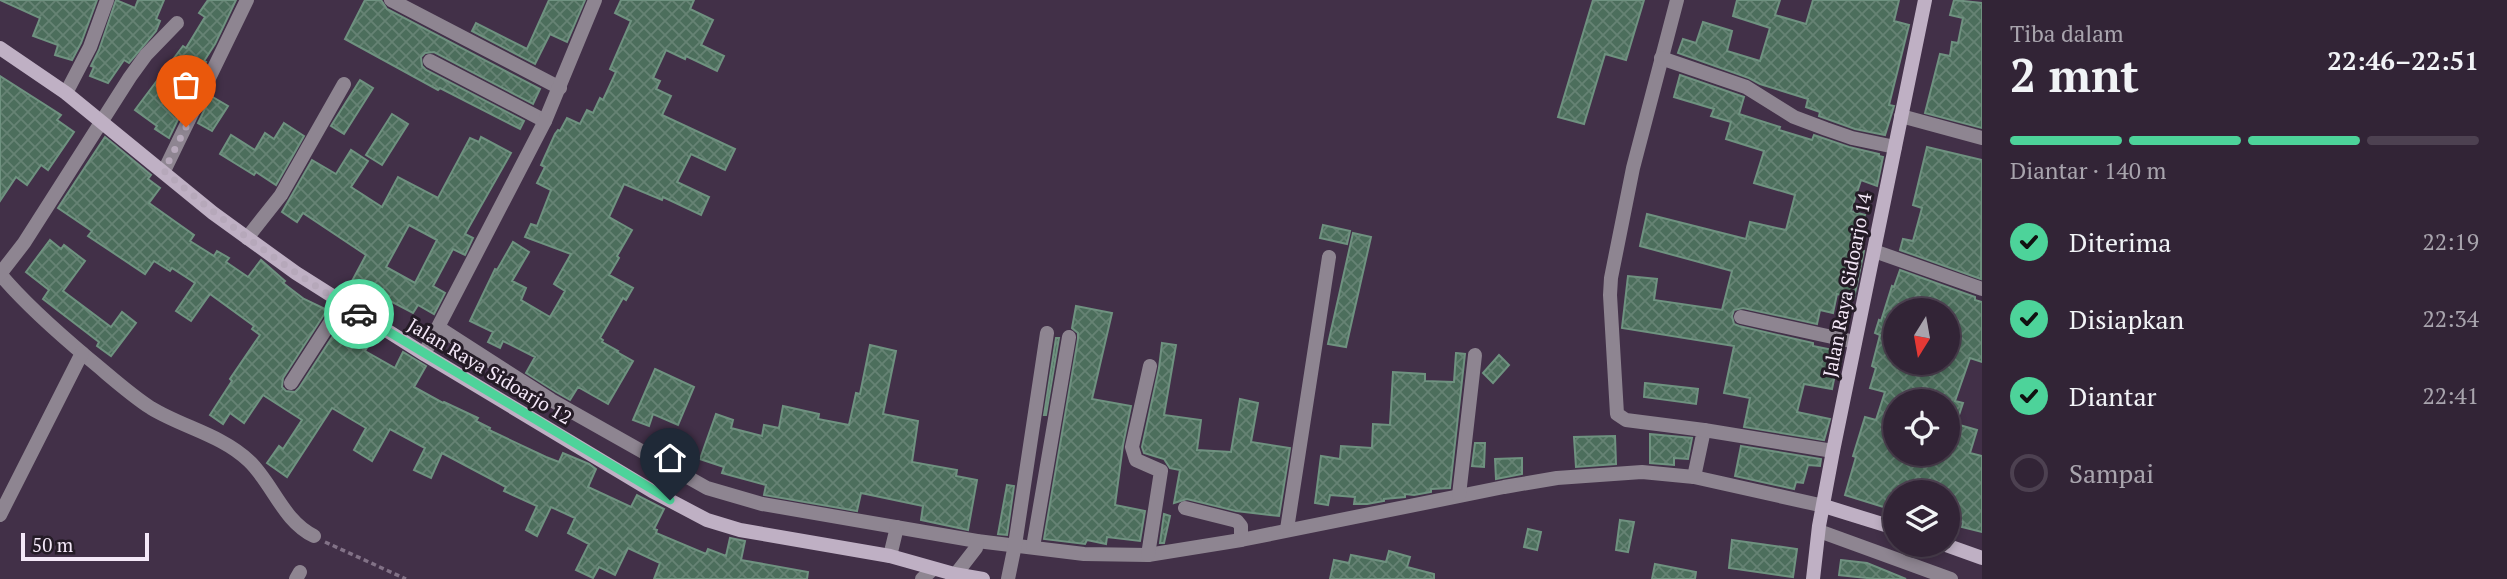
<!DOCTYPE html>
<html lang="id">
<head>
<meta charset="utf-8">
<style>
	body { margin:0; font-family:"PT Serif",serif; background:#3d3042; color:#f1f3f6; height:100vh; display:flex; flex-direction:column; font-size:26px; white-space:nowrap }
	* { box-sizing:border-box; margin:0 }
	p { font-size:23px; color:#a8a4ad }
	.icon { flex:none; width:38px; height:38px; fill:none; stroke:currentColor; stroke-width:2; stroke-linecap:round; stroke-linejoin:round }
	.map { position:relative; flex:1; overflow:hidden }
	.panel { display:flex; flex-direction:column; background:#322436; width:525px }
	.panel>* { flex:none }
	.needle { width:46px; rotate:191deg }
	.tools { position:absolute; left:1883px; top:298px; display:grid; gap:14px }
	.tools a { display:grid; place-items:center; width:77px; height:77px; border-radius:50%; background:#322436; box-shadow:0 4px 10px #0003,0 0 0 2px #4d4151; font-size:35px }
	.scale { position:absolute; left:21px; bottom:18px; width:128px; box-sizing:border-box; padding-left:7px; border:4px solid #f4e8f8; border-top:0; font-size:19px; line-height:24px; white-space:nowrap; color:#f4e8f8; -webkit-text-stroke:5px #241b26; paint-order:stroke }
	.pin { position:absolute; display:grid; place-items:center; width:60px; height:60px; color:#fff; margin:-72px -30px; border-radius:50% 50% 50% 0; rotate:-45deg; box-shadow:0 0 7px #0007 }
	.pin .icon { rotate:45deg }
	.courier { position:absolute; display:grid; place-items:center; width:70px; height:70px; margin:-35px; border:5px solid #4dd39a; border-radius:50%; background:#fff; color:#222; box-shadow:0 2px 9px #0007 }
	.head em { font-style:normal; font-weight:800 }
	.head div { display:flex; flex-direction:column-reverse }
	.head { display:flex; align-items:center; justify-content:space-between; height:119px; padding:0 28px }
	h1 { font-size:46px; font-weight:800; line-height:52px }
	.bar { display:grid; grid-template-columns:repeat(4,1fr); gap:10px 7px; align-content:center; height:84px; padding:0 28px }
	.bar i { height:9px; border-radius:5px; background:#4d4151 }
	.bar .selected { background:#4dd39a }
	.bar p { grid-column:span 4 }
	ol { padding:0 28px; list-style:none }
	li { display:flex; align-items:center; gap:21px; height:77px }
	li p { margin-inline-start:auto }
	li .icon { padding:7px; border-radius:50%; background:#4dd39a; color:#111; stroke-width:4 }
	li:last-child { color:#a8a4ad }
	li i { width:38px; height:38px; border:4px solid #4d4151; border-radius:50% }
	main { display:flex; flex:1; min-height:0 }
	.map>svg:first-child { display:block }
	.building { fill:url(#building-cross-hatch); stroke:#6f9280; stroke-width:2; fill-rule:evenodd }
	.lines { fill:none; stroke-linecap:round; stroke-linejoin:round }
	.path { stroke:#827287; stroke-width:3.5; stroke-dasharray:5 3.5; stroke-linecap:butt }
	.street { stroke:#8e8591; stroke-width:14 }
	.secondary { stroke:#bfb0c4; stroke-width:14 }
	.done { stroke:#b6a8ba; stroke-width:7; stroke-dasharray:0 12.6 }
	.route { stroke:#4dd39a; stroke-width:9 }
	.labels { text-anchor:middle; stroke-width:6; stroke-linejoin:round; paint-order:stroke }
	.street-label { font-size:19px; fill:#f4e8f8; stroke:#241b26 }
</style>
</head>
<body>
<main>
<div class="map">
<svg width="1982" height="579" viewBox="0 0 1982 579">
	<defs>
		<pattern id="building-cross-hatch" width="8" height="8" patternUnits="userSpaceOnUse" patternTransform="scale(1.75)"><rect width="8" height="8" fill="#4c6e5c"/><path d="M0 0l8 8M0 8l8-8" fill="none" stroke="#668374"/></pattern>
	</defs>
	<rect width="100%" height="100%" fill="#423048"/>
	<g class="building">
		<path d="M0,0h97l-16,43 -9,17 -17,-5 3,-10 -25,-9 7,-18z"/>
		<path d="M116,0l19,8 3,-8h26l-8,19 4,2 -4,10 -27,32 -5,-3 -16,23 -18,-7 4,-9 -3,-1 8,-16z"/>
		<path d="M208,0h28l-21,44 -11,17 2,1 -37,76 -14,-9 2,-3 -22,-16 48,-64 3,2 19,-31 -6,-4z"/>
		<path d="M365,0h16l6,9 153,80 -7,15 -99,-52 -9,1 -4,4 1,9 4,4 98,51 -4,8 -80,-41 -2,2 -93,-51z"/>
		<path d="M549,0h36l-18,42 -17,-8 -15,30 -63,-33 4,-8 51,26z"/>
		<path d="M621,0h73l-4,9 23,11 -12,25 23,11 -7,15 -31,-15 -1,3 -19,-9 -13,28 7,3 -4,8 15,7 -9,19 73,34 -10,21 -34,-16 -14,28 32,15 -8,18 -38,-18 -1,3 -38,-16 -15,33 23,13 -15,26 2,2 -10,17 24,13 -7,12 -3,-2 -23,40 3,2 -1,2 16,9 -1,1 16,9 -25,43 -30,-17 -8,13 -14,-8 -30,-19 9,-16 -32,-16 -3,7 -12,-6 5,-10 -23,-11 25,-52 2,1 16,-28 16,10 -17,29 14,7 -5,12 29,17 15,-26 -11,-7 17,-30 -46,-17 6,-13 6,2 14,-36 -14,-7 8,-16 -4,-2 14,-31 3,-4 2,1 7,-13 13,6 7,-14 6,3 7,-15 3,2 13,-28 -6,-3 21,-48 -16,-8z"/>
		<path d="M1593,0h51l-18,60 -21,-6 -21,70 -26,-7z"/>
		<path d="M1737,0h43l-5,15 31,9 7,-24h86l-5,21 15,4 -20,80 5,1 -9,29 -30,-6 -36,-13 1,-4 -14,-5 2,-8 -48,-15 -11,-6 -71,-25 5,-14 13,4 7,-21 29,9 -5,20 33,10 10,-33 -37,-12z"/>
		<path d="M1954,0l28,3v125l-57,-15 15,-59 10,2 2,-14 6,1 5,-25 -13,-3z"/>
		<path d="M1680,75l64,22 -5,17 41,13 -1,3 33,10 2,-5 35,12 30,7v2l4,1 -6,29 -16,-6 -10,31 14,4 -5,19 4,1 -3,15 3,1 -10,47 -17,-4 -4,19 -13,-3 -3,14 -74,-16 -9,2 -2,6 2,8 5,2 74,17v3l30,6 -3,14 -3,-1 -5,24 -28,-5 -7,28 33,7 -6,21 -80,-13 6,-29 -26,-5 10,-47 -112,-18 6,-52 29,3 -3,21 68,10 10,-39 -92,-25 7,-32 99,25 4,-17 36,8 9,-35 -41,-12 10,-32 -38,-12 5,-17 -20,-6 3,-7 -40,-12z"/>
		<path d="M0,76l61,39 -4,5 17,12 -26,38 -7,-5 -14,20 -11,-8 -16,24z"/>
		<path d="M360,80l13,8 -29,46 -13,-8z"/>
		<path d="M211,96l17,10 -16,25 -14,-8z"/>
		<path d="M392,114l16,10 -26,41 -16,-10z"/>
		<path d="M284,123l20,13 -28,49 -20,-13 -2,3 -34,-21 11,-19 24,15 10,-17 9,6z"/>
		<path d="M105,137l46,38 -3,4 12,9 -11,15 45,32 -4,6 24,15 3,-5 12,7 -3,4 22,15 13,-17 24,21 -2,2 21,16 23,11 -44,68 -1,9 4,4 9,1 4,-4 45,-69 29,19 -8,13 30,17 8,-16 23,14 -12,21 29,16 1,-1 34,16 -2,3 14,7 -1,2 57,27 13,5 4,-9 26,11 7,5 -8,18 43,20 6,-12 27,14 -10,20 3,1 -1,3 50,21 2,-5 18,7 4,-18 15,3 -4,19 67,12 -1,7h-153l6,-16 -32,-15 -13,27 -16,-8 -6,11 -17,-8 13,-26 -21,-11 7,-15 -24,-11 -14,29 -11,-6 11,-24 -33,-15 2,-4 -64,-34 -11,25 -17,-8 11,-22 -35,-19 -18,32 -18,-11 12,-22 -34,-20 -45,69 -20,-14 12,-17 4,3 19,-29 -39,-25 -19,28 -14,-10 -7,11 -13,-9 22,-34 -2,-2 30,-44 -8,-6 2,-3 -44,-32 -19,27 -15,-10 19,-28 -23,-15 -2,3 -16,-10 -9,13 -57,-38 4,-5 -34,-23z"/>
		<path d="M481,137l30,16 -46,81 8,4 -8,17 -12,-6 -20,37 12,7 -11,21 -16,-9 -5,8 -61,-32 14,-26 -63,-42 -6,9 -15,-10 30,-52 24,14 15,-24 17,11 -17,26 31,20 16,-30 40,21 32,-60 9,4zM409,225l28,15 -22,43 -29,-16z"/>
		<path d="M1927,147l55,13 -1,119 -81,-29 3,-11 10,2 9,-33 -9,-3z"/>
		<path d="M1323,225l27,6 -3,13 -27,-6z"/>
		<path d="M1353,233l18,4 -25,110 -18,-3z"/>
		<path d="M50,240l11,9 3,-4 21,16 -22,30 48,36 11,-15 14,11 -25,33 -14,-10 2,-4 -56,-43 6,-9 -23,-18z"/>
		<path d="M1900,270l75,27v3l7,2v60l-12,-4 -15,43 8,2 -7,21 21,6 -7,23 12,3v76l-20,-5 1,-5 -15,-5v-25h-53l-2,18 -48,-15 11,-38 -3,-1 12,-39 11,3 9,-28 -15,-4 6,-20 -4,-2 8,-31 -5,-2 4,-13 2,1 11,-35 2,1zM1895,310h53v52h-53zM1895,401h53v52h-53z"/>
		<path d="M1076,306l36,7 -20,86 39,7 -8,39 -8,60 30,6 -5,30 -33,-4 -1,7 -19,-4 -2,4 -41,-5 34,-200v-6l-6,-5z"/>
		<path d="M1056,338h3l-13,77h-2z"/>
		<path d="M1162,343l14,2 -12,70 37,5 -4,30 34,2 9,-53 18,4 -7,39 39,6 -11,68 -43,-5 -49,-12 -13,4 6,-33 -10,-2 -6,-9 -20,-6 -2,-6 17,-79z"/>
		<path d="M870,345l26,6 -13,63 35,7 -6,41 45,8 -1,6 21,4 -9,50 -47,-10 2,-14 -62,-13 -4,18 -93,-16 2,-10 -44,-12 2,-6 -24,-8 16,-45 17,6 -2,8 31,8 2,-11 15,3 4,-22 36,8 -1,5 31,6 7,-32 4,1z"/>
		<path d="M1456,353l9,1 -15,134 -19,1v3l-17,3 -9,-1v3l-21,2v2l-17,3h-13l1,-7 -25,-2 -2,10 -13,-2 6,-47 19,3 1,-13 31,2 1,-24 17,1 3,-53 32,2v7l29,1z"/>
		<path d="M1499,355l10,10 -16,18 -10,-10z"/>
		<path d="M655,369l39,18 -16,38 -25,-11 -4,12 -16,-6z"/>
		<path d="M1645,383l53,6 -2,15 -52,-7z"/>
		<path d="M1650,434l42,4 -4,21 -14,-1v7l-24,-2z"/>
		<path d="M1615,436l1,28 -40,3 -2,-30z"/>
		<path d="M1475,443h10l-1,24 -12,-1z"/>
		<path d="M674,445l14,6 -5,12 -13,-7z"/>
		<path d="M1741,446l80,13 -1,7 -12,-1 -5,18 -7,-1 -2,7 -59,-13z"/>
		<path d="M1522,458v16l-26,5 -1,-20z"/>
		<path d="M1007,485l7,1 -7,49 -9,-1z"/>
		<path d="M1164,514l6,2 -6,27h-4z"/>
		<path d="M1620,520l14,2 -6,30 -12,-2z"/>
		<path d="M1528,529l13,3 -4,18 -13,-3z"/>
		<path d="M1732,540l65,9 -4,28 -64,-9z"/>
		<path d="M1389,551l21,6 -3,10 27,7v5h-104l4,-19 15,3 2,-8 35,7z"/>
		<path d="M1841,560l26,3 39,16h-30l-37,-4z"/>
		<path d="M1655,564l41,8 -1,7h-43z"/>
	</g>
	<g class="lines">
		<path class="path" d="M325,542l81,37"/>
		<g class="street">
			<path d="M391,0l169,88"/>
			<path d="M1677,0l-44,168 -22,110 -1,17 7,119 9,6 78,10 -10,47"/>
			<path d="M1661,58l85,29 48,30 32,12 26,9 43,9"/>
			<path d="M430,61l115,60"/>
			<path d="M66,93l24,-46 17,-47"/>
			<path d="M1901,116l81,22"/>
			<path d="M164,171l83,-171"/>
			<path d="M247,238l34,-43 63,-111"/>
			<path d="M1874,251l108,38"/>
			<path d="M0,274c26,31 57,58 88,84 21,17 40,35 63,50 31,19 71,27 98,53 24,23 34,60 65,75"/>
			<path d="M0,274l24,-31 106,-166 16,-22 31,-32"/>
			<path d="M1741,317l114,25"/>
			<path d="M439,328l112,72 156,88 55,16 215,37 107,13 64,1 93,-15 263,-53 53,-9 85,-6 52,5 130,29"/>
			<path d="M424,354l121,-233 50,-121"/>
			<path d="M291,383l51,-79"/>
			<path d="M1704,430l129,21"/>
			<path d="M1459,495l16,-140"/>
			<path d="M1185,508l52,13 4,5v14"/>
			<path d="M0,515l82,-162"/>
			<path d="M1287,529l42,-272"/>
			<path d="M1819,531l132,48"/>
			<path d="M1033,547l36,-210"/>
			<path d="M1148,555l13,-84 -25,-11 -4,-13 18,-81"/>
			<path d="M890,556l7,-29"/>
			<path d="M296,579l4,-7"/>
			<path d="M922,579l11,-10"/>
			<path d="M952,579l24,-31 1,-7"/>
			<path d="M1008,579l7,-34 32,-212"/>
		</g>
		<g class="secondary">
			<path d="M0,48l66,45 147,120 83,60 128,81 228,137 55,29 33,10 150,26 64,18 29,5"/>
			<path d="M1824,506l71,22"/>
			<path d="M1943,544l39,14"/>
			<path d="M1813,579l6,-53 14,-75 92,-451"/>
		</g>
	</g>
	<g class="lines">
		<path class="done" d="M186,127l-22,44c62,53 126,100 195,143"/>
		<path class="route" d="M359,314l311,186"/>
	</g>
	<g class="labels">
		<g class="street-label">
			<text transform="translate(1847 285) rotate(-79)" y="7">Jalan Raya Sidoarjo 14</text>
			<text transform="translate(490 371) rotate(31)" y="7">Jalan Raya Sidoarjo 12</text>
		</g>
	</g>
</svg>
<div class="tools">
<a><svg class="needle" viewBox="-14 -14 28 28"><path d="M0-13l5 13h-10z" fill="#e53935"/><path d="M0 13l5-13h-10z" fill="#a8a4ad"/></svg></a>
<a><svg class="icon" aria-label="locate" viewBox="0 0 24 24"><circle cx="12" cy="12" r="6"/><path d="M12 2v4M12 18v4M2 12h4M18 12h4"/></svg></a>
<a><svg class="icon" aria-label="layers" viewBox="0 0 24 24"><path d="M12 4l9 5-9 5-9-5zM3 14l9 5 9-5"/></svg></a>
</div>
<div class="scale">50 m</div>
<div class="pin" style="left:186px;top:127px;background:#ea580c"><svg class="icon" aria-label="bag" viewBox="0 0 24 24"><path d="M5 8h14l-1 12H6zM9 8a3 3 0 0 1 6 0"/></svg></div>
<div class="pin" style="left:670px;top:500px;background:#1f2937"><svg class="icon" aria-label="home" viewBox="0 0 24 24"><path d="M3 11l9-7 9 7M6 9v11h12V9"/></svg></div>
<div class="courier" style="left:359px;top:314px"><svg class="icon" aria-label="car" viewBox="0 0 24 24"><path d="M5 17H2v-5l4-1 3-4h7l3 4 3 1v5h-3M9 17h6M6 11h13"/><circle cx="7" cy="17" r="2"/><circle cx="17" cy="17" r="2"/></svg></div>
</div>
<section class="panel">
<div class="head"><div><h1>2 mnt</h1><p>Tiba dalam</p></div><em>22:46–22:51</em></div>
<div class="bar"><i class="selected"></i><i class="selected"></i><i class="selected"></i><i></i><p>Diantar · 140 m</p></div>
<ol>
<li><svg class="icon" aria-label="check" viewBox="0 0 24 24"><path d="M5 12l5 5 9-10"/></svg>Diterima<p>22:19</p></li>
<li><svg class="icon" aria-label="check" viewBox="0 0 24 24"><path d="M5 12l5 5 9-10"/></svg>Disiapkan<p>22:34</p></li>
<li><svg class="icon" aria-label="check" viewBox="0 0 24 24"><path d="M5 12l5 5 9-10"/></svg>Diantar<p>22:41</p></li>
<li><i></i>Sampai</li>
</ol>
</section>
</main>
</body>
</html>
